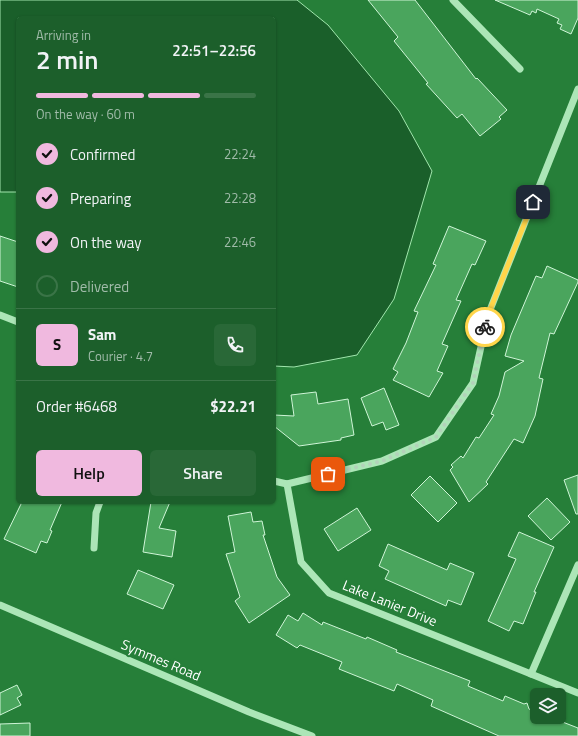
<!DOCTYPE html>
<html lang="en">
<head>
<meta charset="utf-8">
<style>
	body { margin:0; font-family:"Titillium Web",sans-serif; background:#296837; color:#f1f3f6; height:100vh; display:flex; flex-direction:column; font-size:15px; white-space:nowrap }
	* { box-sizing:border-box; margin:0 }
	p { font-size:13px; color:#a0bba9 }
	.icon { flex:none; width:22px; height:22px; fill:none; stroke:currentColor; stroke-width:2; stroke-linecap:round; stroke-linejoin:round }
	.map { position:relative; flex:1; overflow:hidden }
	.sheet { position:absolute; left:16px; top:16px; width:260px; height:488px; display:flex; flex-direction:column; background:#1c5f2b; border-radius:6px; box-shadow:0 1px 3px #0004 }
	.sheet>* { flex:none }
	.buttons { position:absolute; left:530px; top:688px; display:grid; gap:8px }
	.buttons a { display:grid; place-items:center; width:36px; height:36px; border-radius:6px; background:#1c5f2b; box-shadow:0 1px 3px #0004; font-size:20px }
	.pin { position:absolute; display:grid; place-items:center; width:34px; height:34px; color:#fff; margin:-17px; border-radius:8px; box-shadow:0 2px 6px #0006 }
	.courier { position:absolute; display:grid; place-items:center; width:40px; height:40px; margin:-20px; border:3px solid #ffd54a; border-radius:50%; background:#fff; color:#222; box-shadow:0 1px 5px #0007 }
	.head em { font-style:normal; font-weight:600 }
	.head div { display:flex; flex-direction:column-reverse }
	.head { display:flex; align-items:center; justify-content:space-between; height:68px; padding:0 20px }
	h1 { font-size:26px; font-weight:600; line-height:30px }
	.bar { display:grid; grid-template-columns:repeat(4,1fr); gap:6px 4px; align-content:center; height:48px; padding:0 20px }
	.bar i { height:5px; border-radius:3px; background:#3a7447 }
	.bar .on { background:#f0b9df }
	.bar p { grid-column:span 4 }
	.line { display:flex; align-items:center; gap:10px; padding:0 20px; border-top:1px solid #3a7447 }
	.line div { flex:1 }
	.round { display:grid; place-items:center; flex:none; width:42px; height:42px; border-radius:6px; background:#296837 }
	ol { padding:0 20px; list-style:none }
	li { display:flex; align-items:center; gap:12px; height:44px }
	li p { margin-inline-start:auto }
	li .icon { padding:4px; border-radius:50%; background:#f0b9df; color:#111; stroke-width:4 }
	li:last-child { color:#a0bba9 }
	li i { width:22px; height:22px; border:2px solid #3a7447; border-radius:50% }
	.cta { display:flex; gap:8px; margin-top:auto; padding:8px 20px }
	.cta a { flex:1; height:46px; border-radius:6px; background:#f0b9df; color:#111; font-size:16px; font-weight:600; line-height:46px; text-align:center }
	.cta a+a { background:#296837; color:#f1f3f6 }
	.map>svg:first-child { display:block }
	.water { fill:#1a5f2a; stroke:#a1e6ad }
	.building { fill:#4aa55d; stroke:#cff5d7 }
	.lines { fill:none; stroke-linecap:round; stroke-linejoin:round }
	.minor { stroke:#ace6b7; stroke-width:7 }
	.done { stroke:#b3d2ba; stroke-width:4; stroke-dasharray:0 7.2 }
	.route { stroke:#ffd54a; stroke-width:5 }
	.labels { text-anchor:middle; stroke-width:4; stroke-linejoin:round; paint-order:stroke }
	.street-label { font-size:14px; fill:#fff; stroke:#267f39 }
</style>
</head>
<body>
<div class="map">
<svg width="578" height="736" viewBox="0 0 578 736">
	<rect width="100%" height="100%" fill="#267f39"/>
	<path class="water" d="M0,0h297l31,25 71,86 33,60 -38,128 -37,56 -63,12 -20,-1v-348h-256v174h-18z"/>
	<g class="building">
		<path d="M368,0h47l61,79 1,-1 30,32 -8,7 2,2 -21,17 -18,-22 -5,4 -31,-34 2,-1 -34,-42 4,-4z"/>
		<path d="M495,0h83v18l-7,16 -11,-5 2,-4 -5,-2 2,-4 -22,-10 -1,4 -4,-2 -2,4z"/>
		<path d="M449,226l37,15 -11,24 -3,-1 -16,36 5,1 -19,43 6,2 -11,25 6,2 -14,24 -36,-17 5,-8 -5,-3 13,-26 12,-31 -4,-1 22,-46 -3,-1z"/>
		<path d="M0,236l18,6v45l-18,-6z"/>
		<path d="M547,266l31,14v2l-24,52 -4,-1 -11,45 4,1 -8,37 -12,27 -9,-4 -28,43 2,2 -19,18 -19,-32 3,-3 -2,-2 10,-9 2,2 13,-21 3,1 15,-23 -3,-1 8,-18 6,-24 19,-11 -19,-5 6,-21 25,-59 6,2z"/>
		<path d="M384,388l15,37 -13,5 -3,-8 -11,4 -11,-28z"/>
		<path d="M316,392l2,12 30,-5 6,36 -13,3v2l-42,6 -25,-20v-11l20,1 -3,-21z"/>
		<path d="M578,475v39h-2l-12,-34z"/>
		<path d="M430,476l27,27 -19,19 -27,-27z"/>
		<path d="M547,498l23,24 -19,18 -23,-24z"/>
		<path d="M22,502h40l-12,28 2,1 -5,12 -6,-2 -5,12 -32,-14z"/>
		<path d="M151,502h19l-11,26 17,3 -4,26 -29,-5z"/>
		<path d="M357,508l14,22 -33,21 -14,-22z"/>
		<path d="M251,512l2,10 9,-1 3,14h-2l14,42 13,18 -41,28 -14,-22 5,-4 -14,-43 9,-2 -7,-36z"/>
		<path d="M519,532l35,15 -20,45h2l-13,32 -9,-3 -5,10 -21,-10 28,-62 -8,-3z"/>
		<path d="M388,544l59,26 3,-7 24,10 -13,32 -13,-5 -2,6 -61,-27 4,-8 -10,-5z"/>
		<path d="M138,570l36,15 -11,24 -36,-15z"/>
		<path d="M303,613l19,12 1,-3 43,17 1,-2 30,13 -1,2 74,29 -2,5 35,15 2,-5 19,8 3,-1 2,6 8,4v4h25l-2,4 18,7v8h-79l-68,-30 2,-6 -36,-16 -3,7 -55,-22 3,-7 -42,-17 -3,3 -21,-13 12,-20 10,6z"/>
		<path d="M17,685l5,10 -5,3 4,7 -21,10v-22z"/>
		<path d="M30,723v13h-30v-12z"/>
	</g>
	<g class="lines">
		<g class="minor">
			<path d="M453,0l67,69"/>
			<path d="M0,315l18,7"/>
			<path d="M274,481l13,3 95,-23 54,-24 37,-54 15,-68 90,-226"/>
			<path d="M287,484l14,78 28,31 202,81"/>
			<path d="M94,548l2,-35 4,-11"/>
			<path d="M578,565l-47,109 47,19"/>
			<path d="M0,605l249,107 63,24"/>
		</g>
	</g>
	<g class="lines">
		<path class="done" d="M328,474l54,-13 54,-24 37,-54 12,-56"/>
		<path class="route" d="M485,327l3,-12 45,-113"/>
	</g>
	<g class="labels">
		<g class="street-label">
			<text transform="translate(390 603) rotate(22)" y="5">Lake Lanier Drive</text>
			<text transform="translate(161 660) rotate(23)" y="5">Symmes Road</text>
		</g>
	</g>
</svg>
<div class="buttons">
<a><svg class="icon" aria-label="layers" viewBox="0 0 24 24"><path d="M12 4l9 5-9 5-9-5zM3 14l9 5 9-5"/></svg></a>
</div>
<div class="pin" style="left:328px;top:474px;background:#ea580c"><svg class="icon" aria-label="bag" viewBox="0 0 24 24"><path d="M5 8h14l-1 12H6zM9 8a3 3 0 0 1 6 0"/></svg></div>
<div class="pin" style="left:533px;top:202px;background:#1f2937"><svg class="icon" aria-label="home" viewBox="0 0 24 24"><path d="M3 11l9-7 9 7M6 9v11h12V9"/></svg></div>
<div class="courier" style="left:485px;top:327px"><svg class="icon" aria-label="bike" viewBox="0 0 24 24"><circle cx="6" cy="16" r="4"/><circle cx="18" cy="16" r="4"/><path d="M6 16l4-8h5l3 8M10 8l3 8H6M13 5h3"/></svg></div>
<section class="sheet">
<div class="head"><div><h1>2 min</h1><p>Arriving in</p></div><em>22:51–22:56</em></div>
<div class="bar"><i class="on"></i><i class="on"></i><i class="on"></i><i></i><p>On the way · 60 m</p></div>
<ol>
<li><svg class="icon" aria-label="check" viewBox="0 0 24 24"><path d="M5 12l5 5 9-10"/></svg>Confirmed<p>22:24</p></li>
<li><svg class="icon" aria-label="check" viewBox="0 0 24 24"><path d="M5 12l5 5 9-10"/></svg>Preparing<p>22:28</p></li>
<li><svg class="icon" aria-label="check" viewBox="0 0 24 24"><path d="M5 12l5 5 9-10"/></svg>On the way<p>22:46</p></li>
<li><i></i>Delivered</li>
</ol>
<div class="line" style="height:72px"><b class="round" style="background:#f0b9df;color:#111">S</b><div><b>Sam</b><p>Courier · 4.7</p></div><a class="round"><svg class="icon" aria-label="phone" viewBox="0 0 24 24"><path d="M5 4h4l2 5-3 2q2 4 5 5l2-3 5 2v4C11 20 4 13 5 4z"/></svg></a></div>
<div class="line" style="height:52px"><div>Order #6468</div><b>$22.21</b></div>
<div class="cta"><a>Help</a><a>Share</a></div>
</section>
</div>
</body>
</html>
